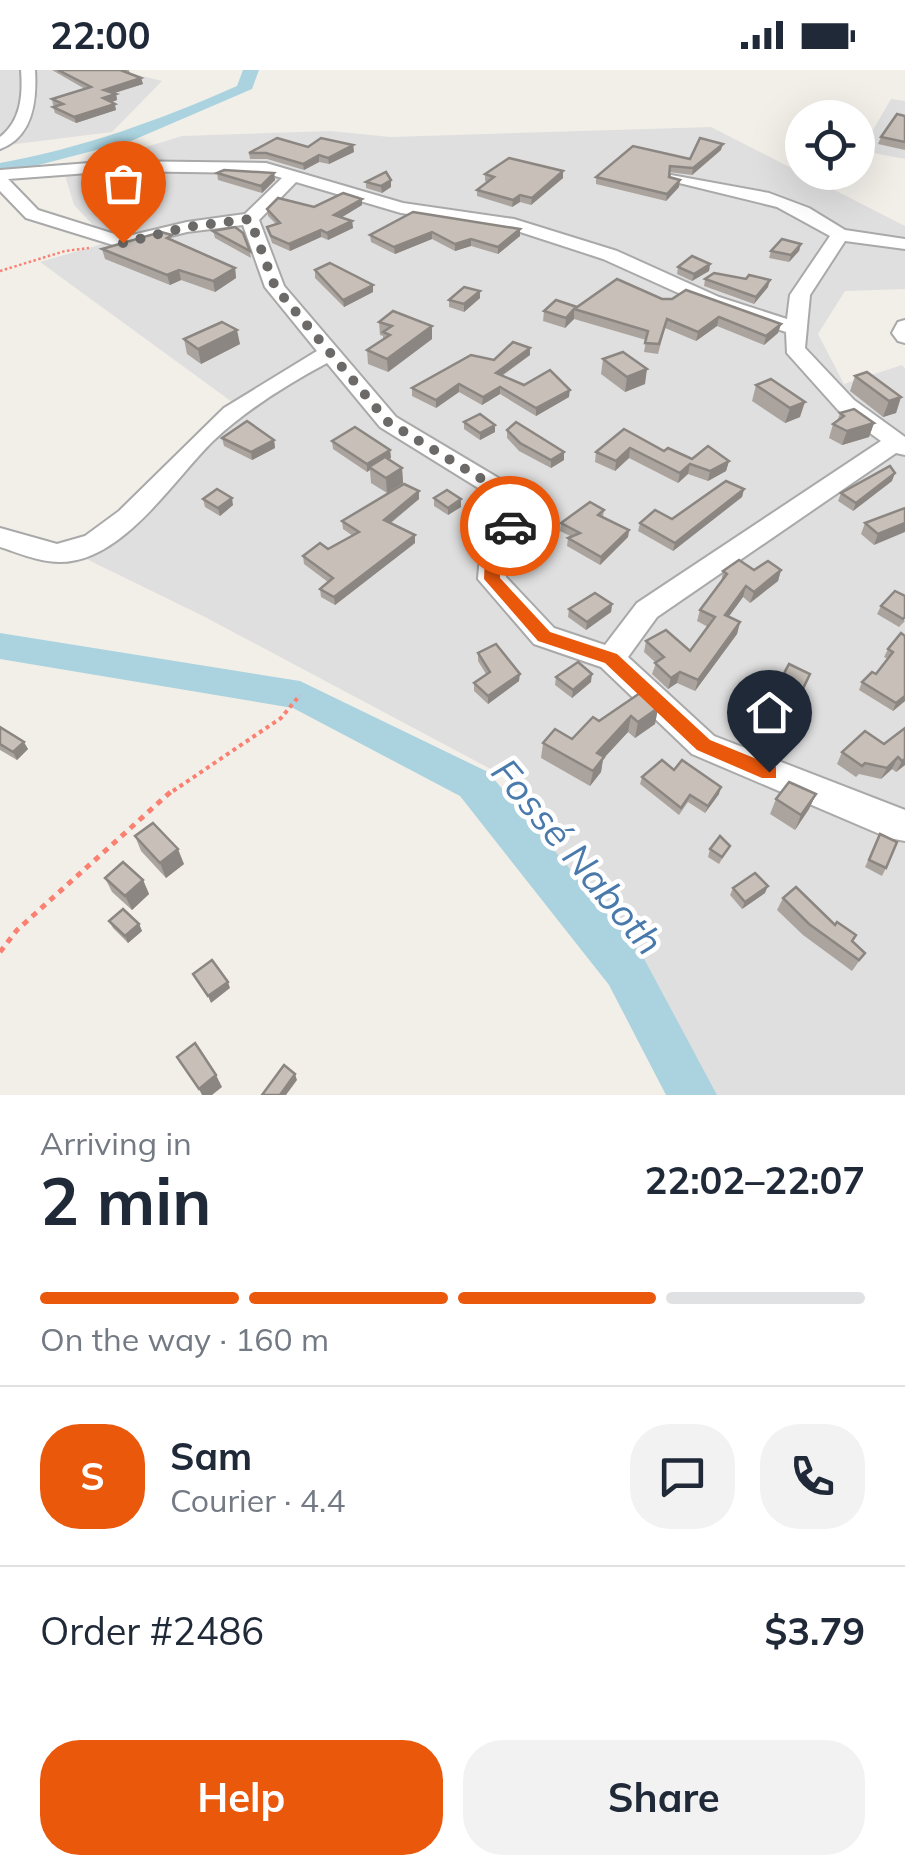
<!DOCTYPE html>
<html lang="en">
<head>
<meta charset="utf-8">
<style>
	body { margin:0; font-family:Mulish,sans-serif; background:#f2f2f3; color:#1f2937; height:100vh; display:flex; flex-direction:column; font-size:38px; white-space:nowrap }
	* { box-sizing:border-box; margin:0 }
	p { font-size:32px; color:#747a83 }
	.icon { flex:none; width:55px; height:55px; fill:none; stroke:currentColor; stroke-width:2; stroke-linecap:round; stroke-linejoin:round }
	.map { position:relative; height:1025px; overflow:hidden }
	.drawer { display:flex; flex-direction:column; background:#fff; flex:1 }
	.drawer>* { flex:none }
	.buttons { position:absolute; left:785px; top:30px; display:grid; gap:20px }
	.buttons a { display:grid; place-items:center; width:90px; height:90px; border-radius:50%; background:#fff; box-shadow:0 10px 40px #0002; font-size:50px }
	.pin { position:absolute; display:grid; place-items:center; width:85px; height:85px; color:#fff; margin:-102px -42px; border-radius:50% 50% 50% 0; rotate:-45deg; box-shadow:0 0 10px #0007 }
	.pin .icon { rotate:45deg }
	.courier { position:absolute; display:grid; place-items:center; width:100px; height:100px; margin:-50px; border:8px solid #ea580c; border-radius:50%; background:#fff; color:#222; box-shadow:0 2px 12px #0007 }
	.headline em { font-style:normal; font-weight:700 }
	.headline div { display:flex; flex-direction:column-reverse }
	.headline { display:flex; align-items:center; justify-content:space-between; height:170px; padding:0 40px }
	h1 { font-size:65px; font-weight:700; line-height:75px }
	.bar { display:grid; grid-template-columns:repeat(4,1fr); gap:15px 10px; align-content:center; height:120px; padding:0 40px }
	.bar i { height:12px; border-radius:8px; background:#e0e1e3 }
	.bar .current { background:#ea580c }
	.bar p { grid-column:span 4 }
	.line { display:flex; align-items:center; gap:25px; padding:0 40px; border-top:2px solid #e0e1e3 }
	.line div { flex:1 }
	.round { display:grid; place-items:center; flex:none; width:105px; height:105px; border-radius:40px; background:#f2f2f3 }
	.primary-button { display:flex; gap:20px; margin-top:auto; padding:20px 40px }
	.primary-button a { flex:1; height:115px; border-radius:40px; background:#ea580c; color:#fff; font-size:40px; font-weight:700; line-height:115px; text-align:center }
	.primary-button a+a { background:#f2f2f3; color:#1f2937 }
	.status { display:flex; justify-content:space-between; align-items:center; height:70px; padding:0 50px; background:#fff; direction:ltr }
	.status svg { height:28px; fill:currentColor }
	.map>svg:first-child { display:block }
	.residential { fill:#e0dfdf }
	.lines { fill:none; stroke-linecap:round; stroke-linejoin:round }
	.river { fill:#aad3df; fill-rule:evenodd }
	.minor-casing { stroke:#a9a9a9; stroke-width:4 }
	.path-far2 { stroke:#fa8072; stroke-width:2.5; stroke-dasharray:2.5 2.5; stroke-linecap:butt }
	.path-far1 { stroke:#fa8072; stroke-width:4; stroke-dasharray:4 4; stroke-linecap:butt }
	.path { stroke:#fa8072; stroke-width:5; stroke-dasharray:6 6; stroke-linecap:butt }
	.minor { fill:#fff; fill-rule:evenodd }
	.wall { fill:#aba49e }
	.shaded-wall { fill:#8b8681 }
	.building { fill:#c7bfb8; stroke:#8b8681; stroke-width:2.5 }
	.route { fill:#ea580c }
	.done { stroke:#6b6a68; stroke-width:10; stroke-dasharray:0 18 }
	.labels { text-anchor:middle; stroke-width:9; stroke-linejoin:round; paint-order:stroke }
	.near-water-label { font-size:38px; font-style:italic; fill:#4a7aab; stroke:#fff }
</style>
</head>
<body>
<div class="status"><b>22:00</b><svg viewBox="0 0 49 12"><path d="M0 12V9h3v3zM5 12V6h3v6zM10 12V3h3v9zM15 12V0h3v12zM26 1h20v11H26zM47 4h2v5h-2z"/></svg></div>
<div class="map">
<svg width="905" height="1025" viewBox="0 0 905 1025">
	<rect width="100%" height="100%" fill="#f2efe9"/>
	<g class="residential">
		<path d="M0,0h118l44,11 -50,51 -112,14z"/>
		<path d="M891,29l14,2v58l-47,-9v-21l15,1z"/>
		<path d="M711,57l194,99v63l-60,2 -27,43 26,50 58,-19 3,3v727h-212l-178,-313 -310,-165 -133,-65 167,-145 -199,-145 69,-20 -35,-37 -10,-33 118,-36 149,-5 59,6z"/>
	</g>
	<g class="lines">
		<g class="river">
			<path d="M243,0h16l-7,19 -121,52 -131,34v-12c83,-15 160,-43 237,-77z"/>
			<path d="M0,563l300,48 188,91 153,181 76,142h-51l-57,-110 -149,-189 -167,-88 -293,-49z"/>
		</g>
		<defs>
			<g id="minor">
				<path d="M21,0h14c2,31 -2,67 -35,79v-12c21,-16 23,-42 21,-67z"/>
				<path d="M115,91l151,2 137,40 111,16 103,32 102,46 68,22 3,-24 40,-59 -53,-29 -106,-26v-6l98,18 40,15 36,22 60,9v10l-60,-8 -35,54 -5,53 49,52 51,37v18l-9,-2 -239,164 -29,40 86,79 191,74v31l-16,-3 -197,-84 -91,-87 -67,-23 -56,-65 2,-25 29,-47 -129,-80 -53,-64c-41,22 -80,46 -114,78 -40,39 -91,122 -154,121 -20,0 -40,-9 -59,-15v-19l57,16 28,-8 34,-25 105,-103 93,-57 -52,-64 -22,-62 -56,7 -64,16 -97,-30 -26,-27v-21zM115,101l150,2 17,5 -37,36 -58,8 -63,15 -86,-27 -30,-31zM296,112l105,31 110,16 92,30 102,46 81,27 1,21 51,57 43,31 -244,162 -32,42 -51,-17 -48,-51v-23l30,-50 -4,-6 -136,-81 -112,-131 -25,-66z"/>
				<path d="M905,250v23l-7,-2 -6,-8 6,-11z"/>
			</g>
		</defs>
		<use href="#minor" class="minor-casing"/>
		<path class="path-far2" d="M0,201l65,-20 24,-3"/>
		<path class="path-far1" d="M173,721l108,-73 19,-23"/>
		<path class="path" d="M0,882l17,-22 158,-142"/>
		<use href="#minor" class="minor"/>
	</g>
	<g class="wall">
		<path d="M52,0h77l1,4 11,4 2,6 -29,9 2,1 1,6 -6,2 5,8 -40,13 -21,-10 -2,-6 3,-1 -3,-1 -1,-6 33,-10z"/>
		<path d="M905,46v34l-27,-6 3,-7z"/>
		<path d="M353,75l1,7 -25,12 -10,-2 -15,8 -37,-11h-17l-1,-6 59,-6z"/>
		<path d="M721,80l-29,25 -23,-3v5l10,10 -13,14 -70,-17v-7l94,-18z"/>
		<path d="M563,101v7l-32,27 -11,-3 -8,5 -35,-11v-6l11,-8 -3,-1v-7z"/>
		<path d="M217,103h57l1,7 -13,13 -44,-13z"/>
		<path d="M391,110v7l-9,6 -16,-5v-6z"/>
		<path d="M362,129v6l-20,12 10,4 1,7 -25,12 -7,-3 -31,14 -18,-8 -5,-16 9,-3 -8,-8 -1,-7 47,-2z"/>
		<path d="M413,142l107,24 -22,18 -27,-8 -16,5 -23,-12 -37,15 -24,-12 -1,-7z"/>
		<path d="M213,161l37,20 1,7 -36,-20z"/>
		<path d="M173,171l62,27 1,10 -21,14 -34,-12 -11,5 -65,-26 -3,-10z"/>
		<path d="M801,174l-2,7 -10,11 -20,-4 2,-7z"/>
		<path d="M710,194l-1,7 -17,10 -15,-7 1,-7z"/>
		<path d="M315,200l58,15v7l-29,15 -29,-29z"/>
		<path d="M705,209l63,8 -14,17 -50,-18z"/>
		<path d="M480,228l-16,14 -15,-5v-7z"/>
		<path d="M662,229l119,25 -3,9 -14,12 -47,-19 -21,15 -31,-13 -7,26 -14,-2 2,-12 -72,-21 -9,9 -22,-7 1,-10z"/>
		<path d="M379,252l53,4v13l-44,33 -20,-8 -1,-14 16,-10v-4l-3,-1z"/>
		<path d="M184,269l56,5 -39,20 -14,-10z"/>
		<path d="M530,278v7l-28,21 22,9 45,12 -33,19 -36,-22 -18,11 -23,-13 -23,16 -24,-12v-8z"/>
		<path d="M603,289l42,25 -20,8 -24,-18z"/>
		<path d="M855,306l46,21 -5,16 -13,4 -33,-26z"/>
		<path d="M771,309l29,38 -15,6 -33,-22 4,-16z"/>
		<path d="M840,343l34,10 -5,14 -27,8 -13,-7 4,-14 4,-2z"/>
		<path d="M464,352l31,10 -15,8 -16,-11z"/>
		<path d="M624,359l40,22 28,8 37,2 -3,10 -18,10 -20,-7 -10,9 -49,-25 -14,13 -20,-9 1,-10z"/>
		<path d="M507,360l57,22v8l-13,8 -32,-17 -12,-13z"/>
		<path d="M222,368l52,2 1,8 -23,12 -28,-14z"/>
		<path d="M332,371l58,9 1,8 -3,1 14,9 1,15 -16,10 -16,-10 -1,-13 -3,2 -34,-23z"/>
		<path d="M892,411l-39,30 -15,-10 3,-8z"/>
		<path d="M744,419l-2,8 -69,54 -35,-20 2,-8 32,-4z"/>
		<path d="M434,428l27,1v8l-13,8 -14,-9z"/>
		<path d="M203,429l30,6 -13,11 -15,-9z"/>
		<path d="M419,429l-28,24 24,12v8l-80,62 -14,-8 -1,-8 8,-7 -24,-18 -1,-8 25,-7 25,-13 -10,-7 -1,-8z"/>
		<path d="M905,438l-31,37 -13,-11 4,-11z"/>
		<path d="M604,440l-1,7 26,13 -1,7 -28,28 -33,-19 1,-8 4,-1 -12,-6 1,-8z"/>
		<path d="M781,500l-3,11 -28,22 -7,-6 -15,20 12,5 -3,12 -42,57 -18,-8 -9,6 -16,-15 4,-11 -12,-11 2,-11 44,10 18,-24 -11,-6 3,-11 21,-27 2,-12z"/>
		<path d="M612,534l-1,8 -25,18 -18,-13 1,-8z"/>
		<path d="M881,536l24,15 -6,6 -22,-13z"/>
		<path d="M905,566v65l-12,10 -34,-21 3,-8 14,-8 12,-15 -4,-2 4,-8z"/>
		<path d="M478,583l41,28 -31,23 -14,-13v-8l12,-9 -8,-13z"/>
		<path d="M810,604l-19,41 -22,-10 2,-7z"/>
		<path d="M556,607l35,5 -19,16 -17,-13z"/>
		<path d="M658,638l-3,16 -20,14 -7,-6 -25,27 -2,13 -11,14 -49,-28 2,-15 29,-4 27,-18z"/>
		<path d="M0,657l28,22 -11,11 -17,-10z"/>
		<path d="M905,658v37l-9,7 -4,-3 -11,10 -22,-5 -3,3 -19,-13 5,-12 42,-8z"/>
		<path d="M674,700l45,24 -14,19 -17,-11 -9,13 -39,-31 2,-7z"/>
		<path d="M816,724l-7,15 -14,21 -25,-16 6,-15z"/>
		<path d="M880,764l6,34 -4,8 -17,-9z"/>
		<path d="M135,766l49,28 -18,14 -25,-27z"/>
		<path d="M730,776l-11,18 -11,-7 2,-8z"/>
		<path d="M105,808l38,2 6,14 -17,16 -20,-18z"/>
		<path d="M733,818l32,5 -23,16 -12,-14z"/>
		<path d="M783,828l52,27 30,28 -13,18 -49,-36 -26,-25z"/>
		<path d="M109,851l30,3 3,7 -14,12 -15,-15z"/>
	</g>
	<g class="shaded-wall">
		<path d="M141,8l2,6 -38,12 -1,-6z"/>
		<path d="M116,24l1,6 -12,5 -2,-7z"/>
		<path d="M115,34l1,6 -40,13 -2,-6z"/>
		<path d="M723,74l-2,6 -29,25 1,-7z"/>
		<path d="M353,75l1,7 -25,12 -1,-6z"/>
		<path d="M319,85v7l-15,8 -1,-6z"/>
		<path d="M563,101v7l-32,27 1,-7z"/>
		<path d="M274,103l1,7 -13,13 -1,-7z"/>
		<path d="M391,110v7l-9,6 -1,-7z"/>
		<path d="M680,110l-1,7 -13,14 1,-7z"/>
		<path d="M520,125v7l-8,5 1,-7z"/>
		<path d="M362,129v6l-28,17v-7z"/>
		<path d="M352,151l1,7 -25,12 -1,-7z"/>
		<path d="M520,159v7l-22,18v-7z"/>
		<path d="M321,160v7l-31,14 -1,-7z"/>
		<path d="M432,162v7l-37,15 -1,-7z"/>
		<path d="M471,169v7l-16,5v-7z"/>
		<path d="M801,174l-2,7 -10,11 2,-7z"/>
		<path d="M710,194l-1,7 -17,10 2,-7z"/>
		<path d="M235,198l1,10 -21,14 -2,-11z"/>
		<path d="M179,200l2,10 -11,5 -3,-10z"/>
		<path d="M770,210l-2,7 -14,17 2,-7z"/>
		<path d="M373,215v7l-29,15 -1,-7z"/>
		<path d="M480,221v7l-16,14v-8z"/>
		<path d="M574,239v10l-9,9 1,-10z"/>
		<path d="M719,247l-2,9 -21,15 2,-9z"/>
		<path d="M781,254l-3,9 -14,12 2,-9z"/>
		<path d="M432,256v13l-44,33 -1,-13z"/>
		<path d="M237,260l3,14 -39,20 -3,-15z"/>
		<path d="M530,278v7l-35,25 1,-7z"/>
		<path d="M647,299l-2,15 -20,8 2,-15z"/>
		<path d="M459,314v8l-23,16v-8z"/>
		<path d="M500,317v7l-18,11 1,-8z"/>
		<path d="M570,320l-1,7 -33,19v-8z"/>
		<path d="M901,327l-5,16 -13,4 6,-16z"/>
		<path d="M805,332l-5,15 -15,6 5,-15z"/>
		<path d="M874,353l-5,14 -27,8 5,-14z"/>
		<path d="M495,355v7l-15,8v-7z"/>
		<path d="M274,370l1,8 -23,12 -1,-8z"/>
		<path d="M630,378l-1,10 -14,13 1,-10z"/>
		<path d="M390,380l1,8 -19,11 -3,-2 1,3 -3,2v-8z"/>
		<path d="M564,382v8l-13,8v-8z"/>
		<path d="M729,391l-3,10 -18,10 2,-10z"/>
		<path d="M690,394l-2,10 -10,9 2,-10z"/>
		<path d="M402,398l1,15 -16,10 -1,-15z"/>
		<path d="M895,403l-3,8 -39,30 3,-8z"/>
		<path d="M744,419l-2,8 -69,54 2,-8z"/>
		<path d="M419,421v8l-34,28 -1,-7z"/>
		<path d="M232,428l1,7 -13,11 -2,-8z"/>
		<path d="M461,429v8l-13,8v-7z"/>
		<path d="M905,453v9l-31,13 4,-11z"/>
		<path d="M629,460l-1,7 -28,28 1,-8z"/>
		<path d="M415,465v8l-80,62 -1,-8z"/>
		<path d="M781,500l-3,11 -28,22 4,-11z"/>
		<path d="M746,516l-3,11 -21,29 3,-11z"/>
		<path d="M612,534l-1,8 -25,18 1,-8z"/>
		<path d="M740,552l-3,12 -42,57 3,-11z"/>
		<path d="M680,602l-3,11 -9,6 3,-11z"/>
		<path d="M520,604l-1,7 -31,23v-8z"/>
		<path d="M592,604l-1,8 -19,16 1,-8z"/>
		<path d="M905,626v5l-12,10 3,-8z"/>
		<path d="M658,638l-3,16 -20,14 3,-16z"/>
		<path d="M631,646l-3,16 -25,27 -2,13 -11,14 7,-33z"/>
		<path d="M24,672l4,7 -11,11 -4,-8z"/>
		<path d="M898,687l-6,12 -11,10 6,-11z"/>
		<path d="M905,689v6l-9,7 6,-11z"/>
		<path d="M721,717l-2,7 -14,19 3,-7z"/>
		<path d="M816,724l-7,15 -14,21 6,-15z"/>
		<path d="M178,779l6,15 -18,14 -6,-15z"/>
		<path d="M143,810l6,14 -17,16 -7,-14z"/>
		<path d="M768,816l-3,7 -23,16 3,-7z"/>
		<path d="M139,854l3,7 -14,12 -3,-7z"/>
		<path d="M228,912l2,6 -19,15 -3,-7z"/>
		<path d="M295,1004l2,6 -11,15h-6z"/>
		<path d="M216,1005l6,12 -10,8h-10l-3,-6z"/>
	</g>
	<g class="building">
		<path d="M58,0h68l-3,1 18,7 -37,12 12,4 -13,4 12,6 -41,13 -21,-10 10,-3 -11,-5 39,-12z"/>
		<path d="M897,44l8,2v26l-24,-5z"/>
		<path d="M277,68l31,9 13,-9 32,7 -25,13 -9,-3 -16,9 -37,-11h-17z"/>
		<path d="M700,68l23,6 -30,24 -23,-2 -1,11 11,3 -13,14 -71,-17 37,-31 57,13z"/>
		<path d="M509,88l54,13 -31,27 -12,-3 -7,5 -36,-10 17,-13 -9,-3z"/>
		<path d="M224,100l50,3 -13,13 -44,-13z"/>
		<path d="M386,102l5,8 -10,6 -15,-4z"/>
		<path d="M343,123l19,6 -28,16 18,6 -25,12 -6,-3 -32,14 -18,-8 -4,-9 13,-4 -13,-14 11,-11 36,9z"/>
		<path d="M413,142l107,17 -22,18 -27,-8 -16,5 -23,-12 -38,15 -24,-12z"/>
		<path d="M235,157l8,6 7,18 -37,-20z"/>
		<path d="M161,162l11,3 -5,3 68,30 -22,13 -34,-11 -12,5 -65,-26z"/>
		<path d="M782,169l19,5 -10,11 -20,-4z"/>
		<path d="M692,186l18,8 -16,10 -16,-7z"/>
		<path d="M330,193l43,22 -30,15 -28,-30z"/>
		<path d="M714,203l32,6 3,-4 21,5 -14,17 -51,-18z"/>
		<path d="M617,209l45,20h10l14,-9 95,34 -15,12 -47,-19 -21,15 -31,-13 -8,25 -14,-1 3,-12 -74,-22 -8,9 -22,-7 12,-11 21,7z"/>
		<path d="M464,217l16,4 -16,13 -15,-4z"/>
		<path d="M393,241l39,15 -45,33 -20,-9 23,-15 -7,-3 9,-6 -13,-4z"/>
		<path d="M222,252l15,8 -39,19 -14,-10z"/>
		<path d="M513,272l17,6 -34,25 28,12 26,-15 20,20 -34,18 -36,-21 -17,10 -24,-13 -23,16 -24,-12 59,-33 23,5z"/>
		<path d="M623,282l24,17 -20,8 -24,-18z"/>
		<path d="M867,302l34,25 -12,4 -34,-25z"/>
		<path d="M771,309l34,23 -15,6 -34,-23z"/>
		<path d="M854,339l20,14 -27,8 -14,-7 11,-8 -4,-3z"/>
		<path d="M480,344l15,11 -15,8 -16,-11z"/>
		<path d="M247,351l27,19 -23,12 -29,-14z"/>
		<path d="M516,352l48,30 -13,8 -31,-17 -13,-13z"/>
		<path d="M355,357l35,23 -23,14 -35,-23z"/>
		<path d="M624,359l40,22 4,-3 24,11 16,-13 21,15 -19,10 -20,-7 -10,9 -50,-25 -14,13 -20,-9z"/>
		<path d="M385,387l17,11 -16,10 -17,-11z"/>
		<path d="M890,396l5,7 -39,30 -15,-10z"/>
		<path d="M726,411l18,8 -69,54 -35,-20 15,-13 17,9z"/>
		<path d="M404,414l15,7 -35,29 31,15 -81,62 -14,-8 13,-11 -30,-22 17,-13 8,6 31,-17 -17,-11z"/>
		<path d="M217,419l15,9 -14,10 -15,-9z"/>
		<path d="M447,420l14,9 -13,9 -14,-10z"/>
		<path d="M590,432l14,8 -6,5 31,15 -28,27 -33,-19 12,-5 -19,-10z"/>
		<path d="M905,438v15l-27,11 -13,-11z"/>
		<path d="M739,490l15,10 14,-9 13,9 -27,22 -8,-6 -21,29 15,7 -42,58 -18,-8 -9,6 -16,-15 9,-6 -18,-16 20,-11 24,21 25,-34 -15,-7 27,-36 -4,-3z"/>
		<path d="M895,521l10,5v21l-2,2 -22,-13z"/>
		<path d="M595,523l17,11 -25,18 -18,-13z"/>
		<path d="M901,563l4,3v60l-9,7 -34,-21 10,-10 4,2 17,-22 -5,-3z"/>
		<path d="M496,574l24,30 -32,22 -14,-13 16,-11 -12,-19z"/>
		<path d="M578,592l14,12 -19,16 -17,-13z"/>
		<path d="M789,594l21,10 -16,33 -23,-9z"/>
		<path d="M640,623l18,15 -20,14 -7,-6 -34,37 7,4 -11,14 -50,-28 12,-14 17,10 21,-22 6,4z"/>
		<path d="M0,657l24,15 -11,10 -13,-8z"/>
		<path d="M905,658v31l-3,2 -4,-4 -11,11 -22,-5 -3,3 -20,-14 23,-21 19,13z"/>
		<path d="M662,690l12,10 8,-10 39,27 -13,19 -18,-11 -9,13 -39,-31z"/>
		<path d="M789,712l27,12 -15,21 -25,-16z"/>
		<path d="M153,753l25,26 -18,14 -25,-27z"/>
		<path d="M880,764l17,8 -11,26 -17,-8z"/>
		<path d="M720,766l10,10 -8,11 -12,-8z"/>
		<path d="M123,792l20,18 -18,16 -20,-18z"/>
		<path d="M755,803l13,13 -23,16 -12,-14z"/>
		<path d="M796,817l39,38 2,-3 19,13 -4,6 13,12 -6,7 -50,-36 -26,-26z"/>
		<path d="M123,839l16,15 -14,12 -16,-15z"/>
		<path d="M212,890l16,22 -20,14 -15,-22z"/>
		<path d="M195,973l21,32 -17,14 -22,-32z"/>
		<path d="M284,995l11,9 -15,21h-18z"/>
	</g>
	<path class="route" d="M510,451l8,5 -17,28 -1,24 50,54 67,22 93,86 66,27v11h-14l-65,-28 -92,-87 -67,-22 -54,-62 1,-25 20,-32z"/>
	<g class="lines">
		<path class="done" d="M123,173l64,-16 63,-8 25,68 113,135 135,82 -13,22"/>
	</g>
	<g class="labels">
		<g class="near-water-label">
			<text transform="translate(577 787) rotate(50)" y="13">Fossé Naboth</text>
		</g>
	</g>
</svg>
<div class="buttons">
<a><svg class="icon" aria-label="locate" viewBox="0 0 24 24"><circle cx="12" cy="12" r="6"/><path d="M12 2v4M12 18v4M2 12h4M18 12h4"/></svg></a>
</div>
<div class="pin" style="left:123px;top:173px;background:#ea580c"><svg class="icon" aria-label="bag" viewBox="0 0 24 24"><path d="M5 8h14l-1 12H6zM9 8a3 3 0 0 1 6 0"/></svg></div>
<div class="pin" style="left:769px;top:702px;background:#1f2937"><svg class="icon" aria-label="home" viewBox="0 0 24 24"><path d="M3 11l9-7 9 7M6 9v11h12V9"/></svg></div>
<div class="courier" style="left:510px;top:456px"><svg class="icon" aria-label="car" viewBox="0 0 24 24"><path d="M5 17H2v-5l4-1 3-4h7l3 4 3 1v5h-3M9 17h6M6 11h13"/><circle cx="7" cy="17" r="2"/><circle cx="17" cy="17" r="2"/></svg></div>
</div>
<section class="drawer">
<div class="headline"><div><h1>2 min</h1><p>Arriving in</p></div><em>22:02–22:07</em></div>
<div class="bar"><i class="current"></i><i class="current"></i><i class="current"></i><i></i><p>On the way · 160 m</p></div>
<div class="line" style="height:180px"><b class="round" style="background:#ea580c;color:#fff">S</b><div><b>Sam</b><p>Courier · 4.4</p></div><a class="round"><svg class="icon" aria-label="chat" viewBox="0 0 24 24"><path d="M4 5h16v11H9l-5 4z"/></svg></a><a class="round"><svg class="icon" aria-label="phone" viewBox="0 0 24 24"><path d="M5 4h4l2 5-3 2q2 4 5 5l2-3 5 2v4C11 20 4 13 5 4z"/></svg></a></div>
<div class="line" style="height:130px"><div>Order #2486</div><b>$3.79</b></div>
<div class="primary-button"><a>Help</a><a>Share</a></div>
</section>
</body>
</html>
